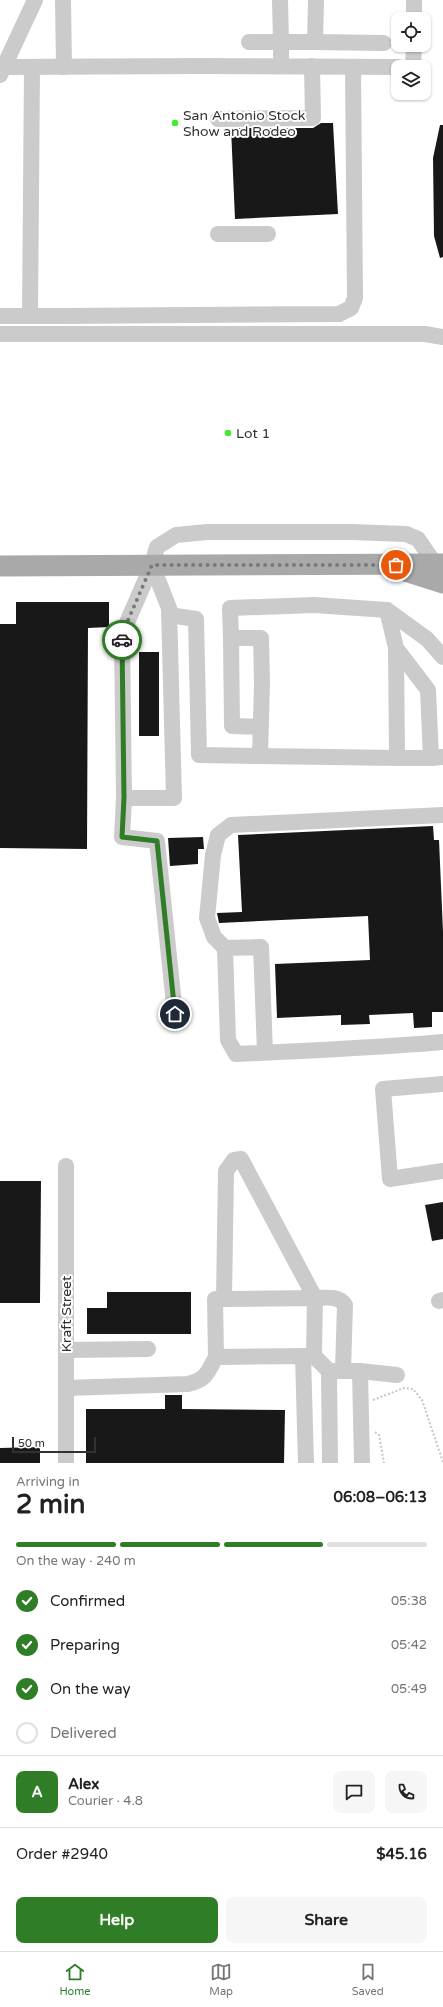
<!DOCTYPE html>
<html lang="en">
<head>
<meta charset="utf-8">
<style>
	body { margin:0; font-family:"Varela Round",sans-serif; background:#f6f6f6; color:#222; height:100vh; display:flex; flex-direction:column; font-size:15px; white-space:nowrap }
	* { box-sizing:border-box; margin:0 }
	p { font-size:13px; color:#767676 }
	.icon { flex:none; width:22px; height:22px; fill:none; stroke:currentColor; stroke-width:2; stroke-linecap:round; stroke-linejoin:round }
	.map { position:relative; height:1463px; overflow:hidden }
	.details { display:flex; flex-direction:column; background:#fff; flex:1 }
	.details>* { flex:none }
	.controls { position:absolute; left:391px; top:12px; display:grid; gap:8px }
	.controls a { display:grid; place-items:center; width:40px; height:40px; border-radius:8px; background:#fff; box-shadow:0 1px 3px #0004; font-size:20px }
	.scale { position:absolute; left:12px; bottom:10px; width:84px; box-sizing:border-box; padding-left:4px; border:2px solid #313131; border-top:0; font-size:11px; line-height:14px; white-space:nowrap; color:#313131; -webkit-text-stroke:3px #fff; paint-order:stroke }
	.pin { position:absolute; display:grid; place-items:center; width:34px; height:34px; color:#fff; margin:-17px; border:2px solid #fff; border-radius:50%; box-shadow:0 1px 4px #0007 }
	.courier { position:absolute; display:grid; place-items:center; width:40px; height:40px; margin:-20px; border:3px solid #2f7d27; border-radius:50%; background:#fff; color:#222; box-shadow:0 1px 5px #0007 }
	.summary em { font-style:normal; font-weight:800 }
	.summary div { display:flex; flex-direction:column-reverse }
	.summary { display:flex; align-items:center; justify-content:space-between; height:68px; padding:0 16px }
	h1 { font-size:26px; font-weight:800; line-height:30px }
	.bar { display:grid; grid-template-columns:repeat(4,1fr); gap:6px 4px; align-content:center; height:48px; padding:0 16px }
	.bar i { height:5px; border-radius:3px; background:#e0e0e0 }
	.bar .active { background:#2f7d27 }
	.bar p { grid-column:span 4 }
	.line { display:flex; align-items:center; gap:10px; padding:0 16px; border-top:1px solid #e0e0e0 }
	.line div { flex:1 }
	.round { display:grid; place-items:center; flex:none; width:42px; height:42px; border-radius:8px; background:#f6f6f6 }
	ol { padding:0 16px; list-style:none }
	li { display:flex; align-items:center; gap:12px; height:44px }
	li p { margin-inline-start:auto }
	li .icon { padding:4px; border-radius:50%; background:#2f7d27; color:#fff; stroke-width:4 }
	li:last-child { color:#767676 }
	li i { width:22px; height:22px; border:2px solid #e0e0e0; border-radius:50% }
	.action { display:flex; gap:8px; margin-top:auto; padding:8px 16px }
	.action a { flex:1; height:46px; border-radius:8px; background:#2f7d27; color:#fff; font-size:16px; font-weight:800; line-height:46px; text-align:center }
	.action a+a { background:#f6f6f6; color:#222 }
	.menu { display:flex; justify-content:space-around; align-items:center; height:56px; border-top:1px solid #e0e0e0; background:#fff; font-size:11px; color:#767676 }
	.menu a { display:grid; justify-items:center; gap:2px }
	.menu .active { color:#2f7d27 }
	.map>svg:first-child { display:block }
	.building { fill:#181818 }
	.lines { fill:none; stroke-linecap:round; stroke-linejoin:round }
	.path { stroke:#c5c5c5; stroke-width:2; stroke-dasharray:2 2; stroke-linecap:butt }
	.minor { stroke:#cbcbcb; stroke-width:16 }
	.major { stroke:#a9a9a9; stroke-width:21 }
	.done { stroke:#797979; stroke-width:4; stroke-dasharray:0 7.2 }
	.route { stroke:#2f7d27; stroke-width:5 }
	.poi-dot { fill:#3fed2e; stroke:#fff; stroke-width:1.5 }
	.labels { text-anchor:middle; stroke-width:4; stroke-linejoin:round; paint-order:stroke }
	.poi-label { font-size:14px; fill:#313131; stroke:#fff; text-anchor:start }
	.street-label { font-size:14px; fill:#313131; stroke:#fff }
</style>
</head>
<body>
<div class="map">
<svg width="443" height="1463" viewBox="0 0 443 1463">
	<rect width="100%" height="100%" fill="#fff"/>
	<g class="building">
		<path d="M321,123h12l5,91 -103,5 -4,-91h82z"/>
		<path d="M440,125h3v132l-3,1 -6,-22 -1,-78z"/>
		<path d="M16,602h93v25l-21,1 -1,221 -87,-1v-224h16z"/>
		<rect x="139" y="652" width="20" height="84"/>
		<path d="M433,826l1,14h5l4,92v80h-11v15l-18,1 -1,-15 -44,2 1,9 -29,1v-10l-64,3 -2,-54 95,-4 -2,-44 -149,7 -2,-10 25,-1 -4,-77z"/>
		<path d="M203,837l1,12h-6v15l-28,2 -2,-28z"/>
		<path d="M0,1181h41l-1,122h-40z"/>
		<path d="M443,1202v37l-11,2 -7,-36z"/>
		<path d="M107,1292h84v42h-104v-26h20z"/>
		<path d="M165,1395h17v14l103,1 -1,53h-198v-54h79z"/>
		<path d="M40,1447v16h-40v-15z"/>
	</g>
	<g class="lines">
		<g class="path">
			<path d="M373,1400l31,-12 9,1 9,11 21,62"/>
			<path d="M375,1432l4,3 5,28"/>
		</g>
		<g class="minor">
			<path d="M63,0l1,67"/>
			<path d="M414,19v-19"/>
			<path d="M249,42h32l-1,-42"/>
			<path d="M315,42l69,1"/>
			<path d="M281,66v-24h34l1,-42"/>
			<path d="M3,67l198,-1 197,1"/>
			<path d="M32,67l-2,249h31l278,-2 12,-6 4,-10 -2,-231"/>
			<path d="M413,67l1,-22"/>
			<path d="M0,75l35,-75"/>
			<path d="M218,119l95,-1 -1,-52"/>
			<path d="M218,234h50"/>
			<path d="M0,316h30"/>
			<path d="M0,334h425l18,3"/>
			<path d="M152,565l17,43 5,190h-50l-2,-164 30,-69 5,-18 19,-12 31,-3h144l55,2 12,5 17,25"/>
			<path d="M387,610l9,38 32,42 3,68 12,-1"/>
			<path d="M169,615l27,4 3,136 61,1 2,-73 -1,-45h-30l1,88 29,1"/>
			<path d="M231,638l-1,-30 84,-3 73,5 40,29 16,18"/>
			<path d="M396,648l1,110h34"/>
			<path d="M260,756l137,2"/>
			<path d="M124,798l-2,39 35,4 18,173"/>
			<path d="M225,948l-11,-11 -7,-19 6,-63 5,-20 13,-10 212,-10"/>
			<path d="M265,1052l-4,-105 -36,1 3,92 8,14c69,-3 138,-6 207,-12"/>
			<path d="M443,1084l-60,5 7,90 53,-8"/>
			<path d="M66,1166v297"/>
			<path d="M224,1299l2,-128 8,-11 7,-1 74,139c11,0 23,-3 30,7l-2,65"/>
			<path d="M439,1301l4,-1"/>
			<path d="M66,1350l82,-1"/>
			<path d="M303,1356l3,107"/>
			<path d="M216,1357l-1,-58h9l91,-1 -1,58"/>
			<path d="M329,1371l1,92"/>
			<path d="M360,1371l2,92"/>
			<path d="M66,1388l122,-4c20,-5 19,-12 28,-27l98,-1 15,15h31l37,4"/>
		</g>
		<g class="major">
			<path d="M0,566l443,-2"/>
			<path d="M405,571l38,12"/>
		</g>
	</g>
	<g class="lines">
		<path class="done" d="M122,640v-6l30,-69h244"/>
		<path class="route" d="M122,640l2,158 -2,39 35,4 18,173"/>
	</g>
	<g class="poi-dot">
		<circle cx="175" cy="123" r="4"/>
		<circle cx="228" cy="433" r="4"/>
	</g>
	<g class="labels">
		<g class="poi-label">
			<text x="183" y="120">San Antonio Stock<tspan x="183" dy="16">Show and Rodeo</tspan></text>
			<text x="236" y="438">Lot 1</text>
		</g>
		<g class="street-label">
			<text transform="translate(66 1314) rotate(-90)" y="5">Kraft Street</text>
		</g>
	</g>
</svg>
<div class="controls">
<a><svg class="icon" aria-label="locate" viewBox="0 0 24 24"><circle cx="12" cy="12" r="6"/><path d="M12 2v4M12 18v4M2 12h4M18 12h4"/></svg></a>
<a><svg class="icon" aria-label="layers" viewBox="0 0 24 24"><path d="M12 4l9 5-9 5-9-5zM3 14l9 5 9-5"/></svg></a>
</div>
<div class="scale">50 m</div>
<div class="pin" style="left:396px;top:565px;background:#ea580c"><svg class="icon" aria-label="bag" viewBox="0 0 24 24"><path d="M5 8h14l-1 12H6zM9 8a3 3 0 0 1 6 0"/></svg></div>
<div class="pin" style="left:175px;top:1014px;background:#1f2937"><svg class="icon" aria-label="home" viewBox="0 0 24 24"><path d="M3 11l9-7 9 7M6 9v11h12V9"/></svg></div>
<div class="courier" style="left:122px;top:640px"><svg class="icon" aria-label="car" viewBox="0 0 24 24"><path d="M5 17H2v-5l4-1 3-4h7l3 4 3 1v5h-3M9 17h6M6 11h13"/><circle cx="7" cy="17" r="2"/><circle cx="17" cy="17" r="2"/></svg></div>
</div>
<section class="details">
<div class="summary"><div><h1>2 min</h1><p>Arriving in</p></div><em>06:08–06:13</em></div>
<div class="bar"><i class="active"></i><i class="active"></i><i class="active"></i><i></i><p>On the way · 240 m</p></div>
<ol>
<li><svg class="icon" aria-label="check" viewBox="0 0 24 24"><path d="M5 12l5 5 9-10"/></svg>Confirmed<p>05:38</p></li>
<li><svg class="icon" aria-label="check" viewBox="0 0 24 24"><path d="M5 12l5 5 9-10"/></svg>Preparing<p>05:42</p></li>
<li><svg class="icon" aria-label="check" viewBox="0 0 24 24"><path d="M5 12l5 5 9-10"/></svg>On the way<p>05:49</p></li>
<li><i></i>Delivered</li>
</ol>
<div class="line" style="height:72px"><b class="round" style="background:#2f7d27;color:#fff">A</b><div><b>Alex</b><p>Courier · 4.8</p></div><a class="round"><svg class="icon" aria-label="chat" viewBox="0 0 24 24"><path d="M4 5h16v11H9l-5 4z"/></svg></a><a class="round"><svg class="icon" aria-label="phone" viewBox="0 0 24 24"><path d="M5 4h4l2 5-3 2q2 4 5 5l2-3 5 2v4C11 20 4 13 5 4z"/></svg></a></div>
<div class="line" style="height:52px"><div>Order #2940</div><b>$45.16</b></div>
<div class="action"><a>Help</a><a>Share</a></div>
</section>
<nav class="menu">
<a class="active"><svg class="icon" aria-label="home" viewBox="0 0 24 24"><path d="M3 11l9-7 9 7M6 9v11h12V9"/></svg>Home</a>
<a><svg class="icon" aria-label="map" viewBox="0 0 24 24"><path d="M3 6l6-2 6 2 6-2v14l-6 2-6-2-6 2zM9 4v14M15 6v14"/></svg>Map</a>
<a><svg class="icon" aria-label="saved" viewBox="0 0 24 24"><path d="M7 4h10v16l-5-4-5 4z"/></svg>Saved</a>
</nav>
</body>
</html>
